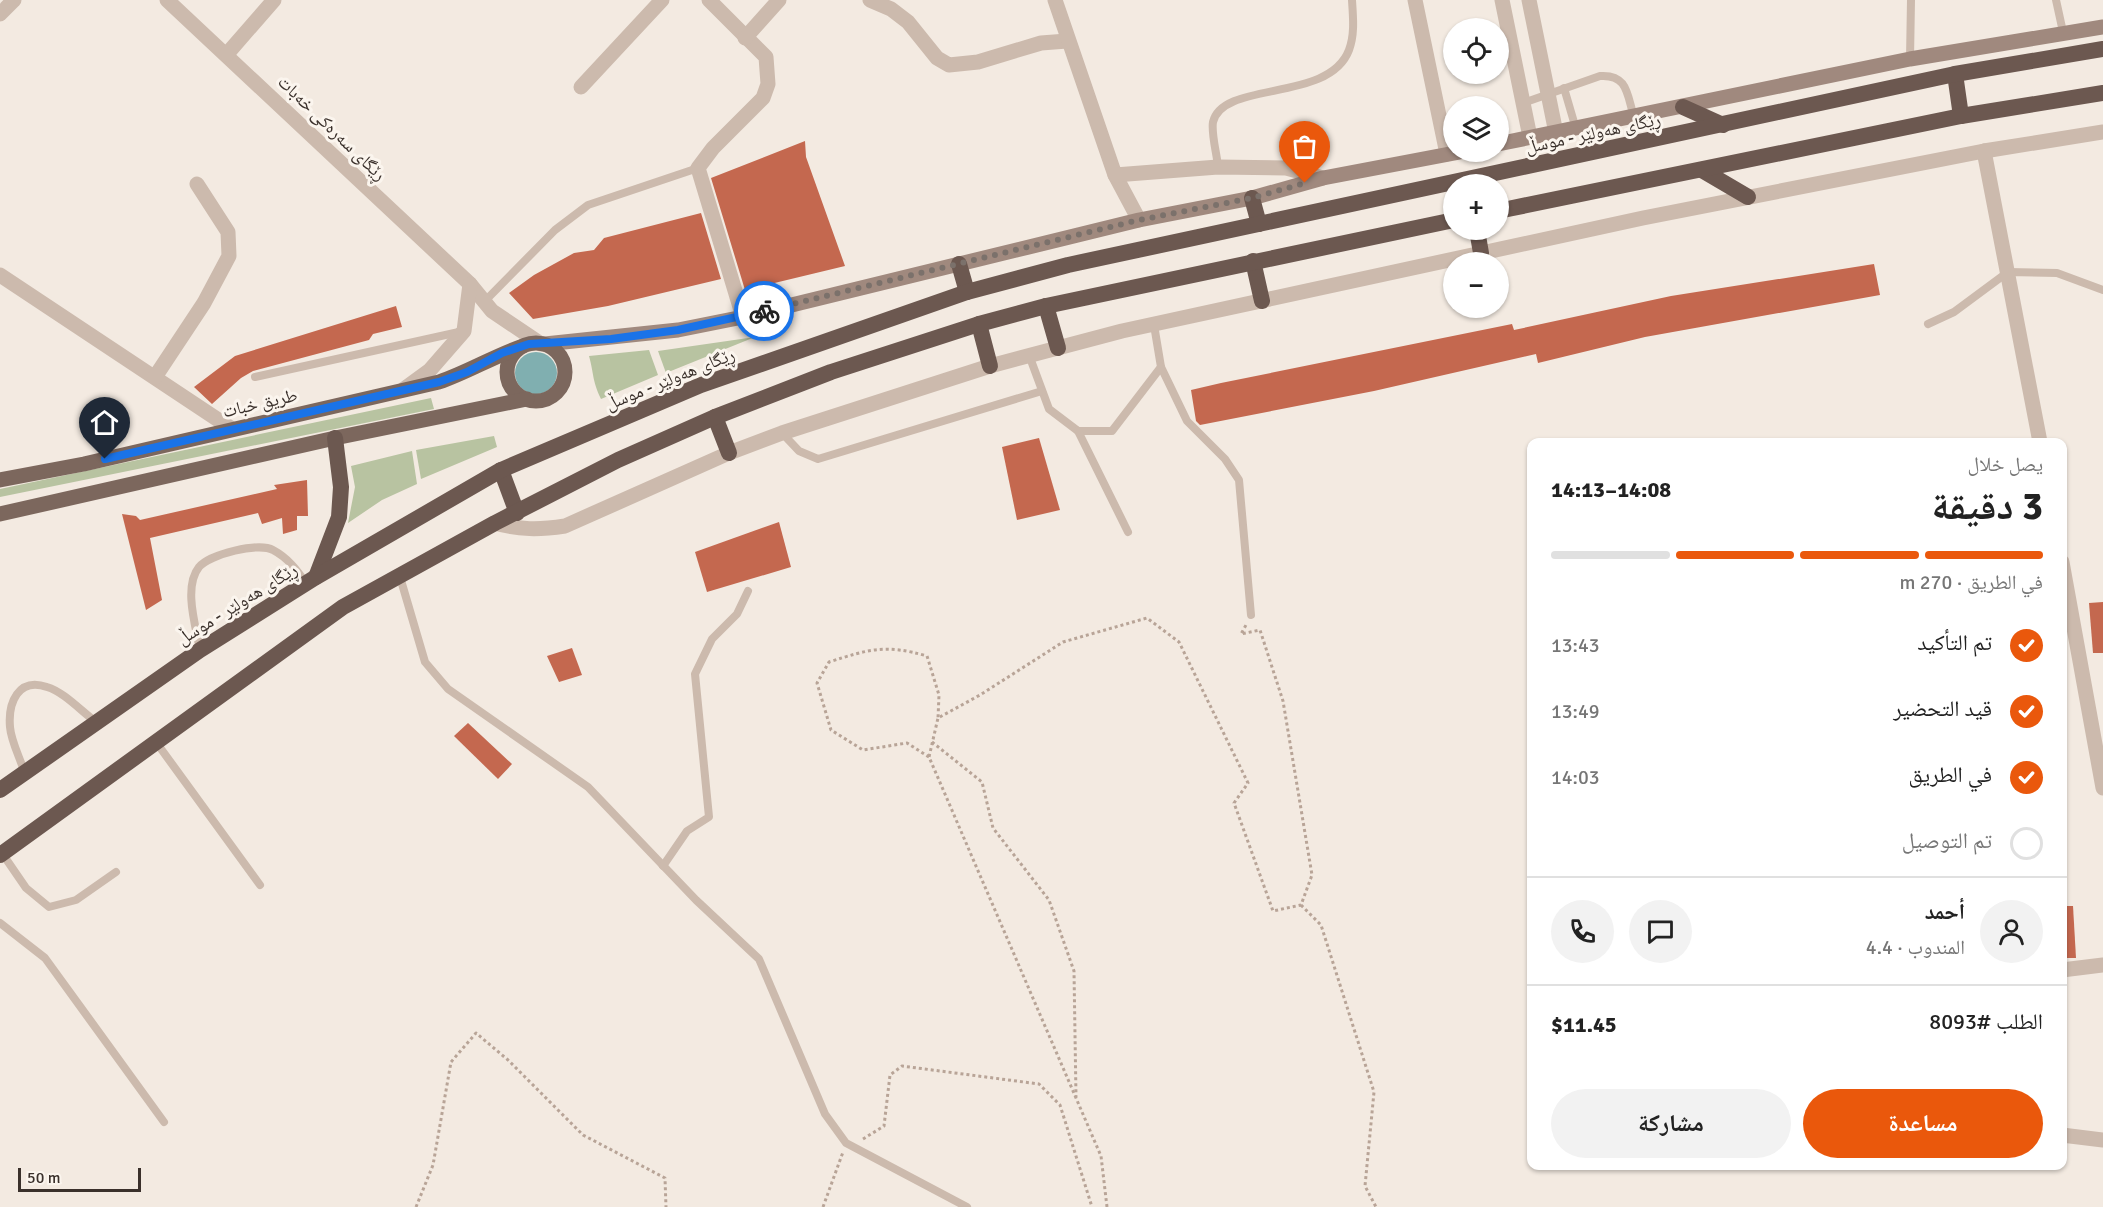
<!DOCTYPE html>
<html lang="ar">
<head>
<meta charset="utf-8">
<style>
	body { margin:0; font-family:Signika,"Noto Naskh Arabic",sans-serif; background:#f2f2f2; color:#222; direction:rtl; height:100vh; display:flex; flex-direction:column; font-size:22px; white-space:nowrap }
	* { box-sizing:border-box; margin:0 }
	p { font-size:20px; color:#767676 }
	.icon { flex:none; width:33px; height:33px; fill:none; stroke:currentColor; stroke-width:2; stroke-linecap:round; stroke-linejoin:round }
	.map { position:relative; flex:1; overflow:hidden; direction:ltr }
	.panel { position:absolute; left:1527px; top:438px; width:540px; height:732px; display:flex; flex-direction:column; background:#fff; border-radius:12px; box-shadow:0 2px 4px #0004; direction:rtl }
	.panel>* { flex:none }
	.tools { position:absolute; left:1443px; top:18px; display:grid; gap:12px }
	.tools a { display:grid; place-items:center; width:66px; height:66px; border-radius:50%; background:#fff; box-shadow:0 2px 4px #0004; font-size:30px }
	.scale { position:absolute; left:18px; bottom:15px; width:123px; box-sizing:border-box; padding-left:6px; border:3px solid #3a302b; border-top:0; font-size:16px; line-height:21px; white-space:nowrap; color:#3a302b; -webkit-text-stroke:4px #fbf5ee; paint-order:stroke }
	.pin { position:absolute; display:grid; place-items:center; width:51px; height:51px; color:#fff; margin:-62px -26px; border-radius:50% 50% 50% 0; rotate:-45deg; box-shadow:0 0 6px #0007 }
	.pin .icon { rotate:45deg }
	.courier { position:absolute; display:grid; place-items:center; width:60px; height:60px; margin:-30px; border:4px solid #1a73e8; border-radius:50%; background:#fff; color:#222; box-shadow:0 2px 8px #0007 }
	.headline em { font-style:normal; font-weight:800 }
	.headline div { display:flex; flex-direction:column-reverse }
	.headline { display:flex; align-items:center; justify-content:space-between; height:102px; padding:0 24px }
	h1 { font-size:39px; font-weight:800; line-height:45px }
	.bar { display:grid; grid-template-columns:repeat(4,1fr); gap:9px 6px; align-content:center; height:72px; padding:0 24px }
	.bar i { height:8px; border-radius:4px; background:#e0e0e0 }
	.bar .on { background:#ea580c }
	.bar p { grid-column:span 4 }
	.line { display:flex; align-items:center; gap:15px; padding:0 24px; border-top:2px solid #e0e0e0 }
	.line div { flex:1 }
	.round { display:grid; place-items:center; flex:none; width:63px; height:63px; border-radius:32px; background:#f2f2f2 }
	ol { padding:0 24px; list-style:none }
	li { display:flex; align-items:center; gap:18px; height:66px }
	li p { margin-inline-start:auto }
	li .icon { padding:6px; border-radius:50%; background:#ea580c; color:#fff; stroke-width:4 }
	li:last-child { color:#767676 }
	li i { width:33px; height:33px; border:3px solid #e0e0e0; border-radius:50% }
	.primary-button { display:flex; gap:12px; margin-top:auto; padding:12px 24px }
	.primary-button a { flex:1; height:69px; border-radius:36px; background:#ea580c; color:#fff; font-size:24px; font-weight:800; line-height:69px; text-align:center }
	.primary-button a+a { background:#f2f2f2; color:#222 }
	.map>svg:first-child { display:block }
	.green { fill:#b8c3a1 }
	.water { fill:#80afb0 }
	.building { fill:#c4684f }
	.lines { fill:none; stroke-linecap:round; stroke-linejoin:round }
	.path { stroke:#b8a497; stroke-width:3; stroke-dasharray:3 3; stroke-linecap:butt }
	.service { stroke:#ccbaad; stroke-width:8 }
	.minor { stroke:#ccbaad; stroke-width:15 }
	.tertiary { stroke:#ccbaad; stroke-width:15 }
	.secondary { stroke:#a0897e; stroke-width:15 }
	.primary { stroke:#7c675d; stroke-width:15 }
	.trunk { stroke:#6c5850; stroke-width:16 }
	.done { stroke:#7b716b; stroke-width:6; stroke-dasharray:0 10.8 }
	.route { stroke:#1a73e8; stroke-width:8 }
	.labels { text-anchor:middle; stroke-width:6; stroke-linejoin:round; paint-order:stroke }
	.street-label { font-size:18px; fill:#3a302b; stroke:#fbf5ee }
</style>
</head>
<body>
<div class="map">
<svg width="2103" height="1207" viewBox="0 0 2103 1207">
	<rect width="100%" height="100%" fill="#f3eae1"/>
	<g class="green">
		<path d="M755,337l-89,36 -8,-22z"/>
		<path d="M649,350l9,25 -57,24c-9,-19 -7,-25 -12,-43z"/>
		<path d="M431,398l3,11 -434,88v-8z"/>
		<path d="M494,436l3,11 -76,32 -5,-29z"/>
		<path d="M412,451l5,33 -35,16 -34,23 7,-36 -4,-21z"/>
	</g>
	<circle class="water" cx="536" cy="373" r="21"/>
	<g class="building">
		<path d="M805,141l1,16 39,109 -100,24 -34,-112z"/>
		<path d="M701,213l20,66 -113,27 -75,13 -24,-26 25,-18 40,-22 20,-3 10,-12z"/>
		<path d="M1874,264l6,31 -235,42 -107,26 -2,-9 -162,37 -174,34 -4,-4 -5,-31 30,-7 291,-59 2,6 157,-34z"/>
		<path d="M396,306l6,21 -29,7 -4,6 -116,31 -12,7 -29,26 -18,-17 41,-31z"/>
		<path d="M1039,438l21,72 -43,10 -15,-73z"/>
		<path d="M307,480l1,36h-11v14l-14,4 -1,-16 -20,6 -4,-11 -108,25 12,62 -16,10 -24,-96 14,2 4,4 137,-31 -3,-4z"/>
		<path d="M779,522l12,45 -84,25 -12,-40z"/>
		<path d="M2103,602v51h-10l-4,-50z"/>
		<path d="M572,648l10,27 -23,7 -12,-26z"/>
		<path d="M468,723l44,41 -14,15 -44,-43z"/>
		<path d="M2062,906h11l3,52h-14z"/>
	</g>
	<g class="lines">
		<g class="path">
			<path d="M932,742l50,40 11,46 56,72 25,71 2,126"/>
			<path d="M929,757l-22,-14 -44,7 -32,-20 -14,-47 12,-21c41,-13 56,-18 98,-6l12,39 -1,23"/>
			<path d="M1301,905l20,20 53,167 -9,94 11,21"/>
			<path d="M863,1139l21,-13 6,-51 12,-9 137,18 21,21 32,102"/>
			<path d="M416,1207l17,-42 18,-103 25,-29 32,27 75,75 82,43 1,29"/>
			<path d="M823,1207l20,-55"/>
			<path d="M1107,1207l-6,-51 -172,-399 9,-39 42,-23 83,-53 84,-24 32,24 69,141 -14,20 39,108 28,-6 11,-30 -29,-174 -23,-71 -19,4 5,-9"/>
		</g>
		<g class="service">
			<path d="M2056,0l7,32"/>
			<path d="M1910,59l1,-59"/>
			<path d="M1564,88l12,41"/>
			<path d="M1523,103l77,-27c28,-2 27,19 34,41"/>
			<path d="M1218,167c-1,-13 -7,-33 -5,-45 10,-42 116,-19 136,-72 6,-16 4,-33 3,-50"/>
			<path d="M484,302l71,-72 33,-25 110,-37"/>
			<path d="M1928,324l26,-12 54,-40 49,1 46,17"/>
			<path d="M1029,355l20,54 29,22h34l49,-64 -7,-42"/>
			<path d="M1161,367l26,54 38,38 14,21 12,135"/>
			<path d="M255,377l204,-45"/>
			<path d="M1078,431l50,101"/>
			<path d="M782,433l17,18 19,8 224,-68"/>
			<path d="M400,577l25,85 23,27 140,98 108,113 63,59 66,155 21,29 121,64"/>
			<path d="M200,650c-4,-23 -17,-63 -1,-83 11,-13 60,-25 74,-17 15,8 24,20 33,33"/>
			<path d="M156,742l104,143"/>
			<path d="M24,771c-4,-13 -13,-30 -14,-44 -2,-24 8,-50 37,-40 17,5 34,24 49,35"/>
			<path d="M2,853l24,35 23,19 27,-7 40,-28"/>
			<path d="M663,866l24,-35 22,-14 -14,-143 17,-35 25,-25 11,-23"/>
			<path d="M0,923l45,35 119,164"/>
		</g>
		<g class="minor">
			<path d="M709,0l57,57 2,27 -5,14 -50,50 -15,20 45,149"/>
			<path d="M870,0l21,9 17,13 29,36 12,7 29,-3 63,-19 26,-2"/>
			<path d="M1055,0l60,175 24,45"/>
			<path d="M1415,0l32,154"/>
			<path d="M0,14l14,-14"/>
			<path d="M745,38l34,-38"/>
			<path d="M581,87l81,-87"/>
			<path d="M1984,151l56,291"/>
			<path d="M1115,175l103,-8 68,1 37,10"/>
			<path d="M0,275l232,154"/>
			<path d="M155,377l49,-74 25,-47 -1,-24 -31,-48"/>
			<path d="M495,523c25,7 44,7 70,3l164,-73 53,-20 208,-67 132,-35 521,-113 341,-67 119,-19"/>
			<path d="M2062,562l41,226"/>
			<path d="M2062,970l41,-5"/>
			<path d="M2062,1135l41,5"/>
		</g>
		<g class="tertiary">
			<path d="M167,0l303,284 22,27 49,33"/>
			<path d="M1502,0l28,137"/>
			<path d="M1529,0l27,133"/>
			<path d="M227,54l47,-54"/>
			<path d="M404,389l26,-19 34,-39 6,-47"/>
		</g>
		<g class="secondary">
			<path d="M1498,144l412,-85 193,-32"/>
			<path d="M545,344l133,-14 65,-13 396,-97 113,-22 71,-20 137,-26"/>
		</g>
		<g class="primary">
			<circle cx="536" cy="372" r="29"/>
			<path d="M0,480l84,-16 355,-82c29,-10 55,-26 84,-36"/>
			<path d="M0,514l335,-76 192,-39"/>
		</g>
		<g class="trunk">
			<path d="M1955,74l6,42"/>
			<path d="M1683,107l40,18"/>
			<path d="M1702,170l46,27"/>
			<path d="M1252,198l7,26"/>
			<path d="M1498,211l463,-95 142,-23"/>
			<path d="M1477,230l4,23"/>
			<path d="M1253,261l9,40"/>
			<path d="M959,264l8,28"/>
			<path d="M1046,306l12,42"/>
			<path d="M979,324l11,42"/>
			<path d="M715,417l14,36"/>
			<path d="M501,470l16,43"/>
			<path d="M316,577l23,-60 2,-30 -6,-49"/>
			<path d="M0,790l200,-140 116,-73 185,-107 200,-85 266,-93 101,-27 887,-191 148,-25"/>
			<path d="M0,855l343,-248 152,-84 123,-63 97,-43 116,-45 148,-48 67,-18 408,-86"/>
		</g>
	</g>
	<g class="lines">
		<path class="done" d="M764,311l375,-91 113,-22 53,-15"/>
		<path class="route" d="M105,459l334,-77 28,-10 35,-19 27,-9 82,-5 67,-9 86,-19"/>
	</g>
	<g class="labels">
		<g class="street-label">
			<text transform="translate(332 128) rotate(44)" y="6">ڕێگای سەرەکی خەبات</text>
			<text transform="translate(1593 133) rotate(-12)" y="6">ڕێگای هەولێر - موسڵ</text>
			<text transform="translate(670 379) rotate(-22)" y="6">ڕێگای هەولێر - موسڵ</text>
			<text transform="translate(260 403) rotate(-13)" y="6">طريق خبات</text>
			<text transform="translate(237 604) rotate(-32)" y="6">ڕێگای هەولێر - موسڵ</text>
		</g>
	</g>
</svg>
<div class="tools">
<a><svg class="icon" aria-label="locate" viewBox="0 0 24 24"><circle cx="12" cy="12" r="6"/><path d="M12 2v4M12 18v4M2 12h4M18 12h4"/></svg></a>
<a><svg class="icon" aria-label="layers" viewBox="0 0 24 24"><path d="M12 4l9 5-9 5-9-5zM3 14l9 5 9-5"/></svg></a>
<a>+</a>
<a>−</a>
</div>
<div class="scale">50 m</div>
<div class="pin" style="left:1305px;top:183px;background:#ea580c"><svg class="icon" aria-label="bag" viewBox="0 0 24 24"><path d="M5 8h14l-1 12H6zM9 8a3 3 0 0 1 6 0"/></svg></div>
<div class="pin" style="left:105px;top:459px;background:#1f2937"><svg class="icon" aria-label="home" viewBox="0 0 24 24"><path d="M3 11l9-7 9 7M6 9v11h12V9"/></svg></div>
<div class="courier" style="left:764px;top:311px"><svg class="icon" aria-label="bike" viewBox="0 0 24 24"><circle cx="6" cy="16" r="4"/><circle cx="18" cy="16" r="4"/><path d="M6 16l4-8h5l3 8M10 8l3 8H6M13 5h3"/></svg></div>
<section class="panel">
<div class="headline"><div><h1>3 دقيقة</h1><p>يصل خلال</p></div><em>14:08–14:13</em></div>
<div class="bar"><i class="on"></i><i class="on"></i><i class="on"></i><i></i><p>في الطريق · 270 m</p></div>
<ol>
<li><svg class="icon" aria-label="check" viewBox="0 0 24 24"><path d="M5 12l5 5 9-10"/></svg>تم التأكيد<p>13:43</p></li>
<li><svg class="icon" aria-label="check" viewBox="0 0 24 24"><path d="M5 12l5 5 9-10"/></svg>قيد التحضير<p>13:49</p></li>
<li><svg class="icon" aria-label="check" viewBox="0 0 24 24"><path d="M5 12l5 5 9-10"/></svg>في الطريق<p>14:03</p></li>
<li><i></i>تم التوصيل</li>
</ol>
<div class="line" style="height:108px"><a class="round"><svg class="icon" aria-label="person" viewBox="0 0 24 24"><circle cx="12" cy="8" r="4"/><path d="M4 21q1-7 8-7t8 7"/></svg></a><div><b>أحمد</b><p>المندوب · 4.4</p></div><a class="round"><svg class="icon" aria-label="chat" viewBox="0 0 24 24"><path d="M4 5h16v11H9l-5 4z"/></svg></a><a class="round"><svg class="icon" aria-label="phone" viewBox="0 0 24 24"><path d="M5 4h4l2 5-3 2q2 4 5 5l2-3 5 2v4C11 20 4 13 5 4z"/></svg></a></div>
<div class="line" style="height:78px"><div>الطلب #8093</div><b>$11.45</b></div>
<div class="primary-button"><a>مساعدة</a><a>مشاركة</a></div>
</section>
</div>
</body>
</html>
